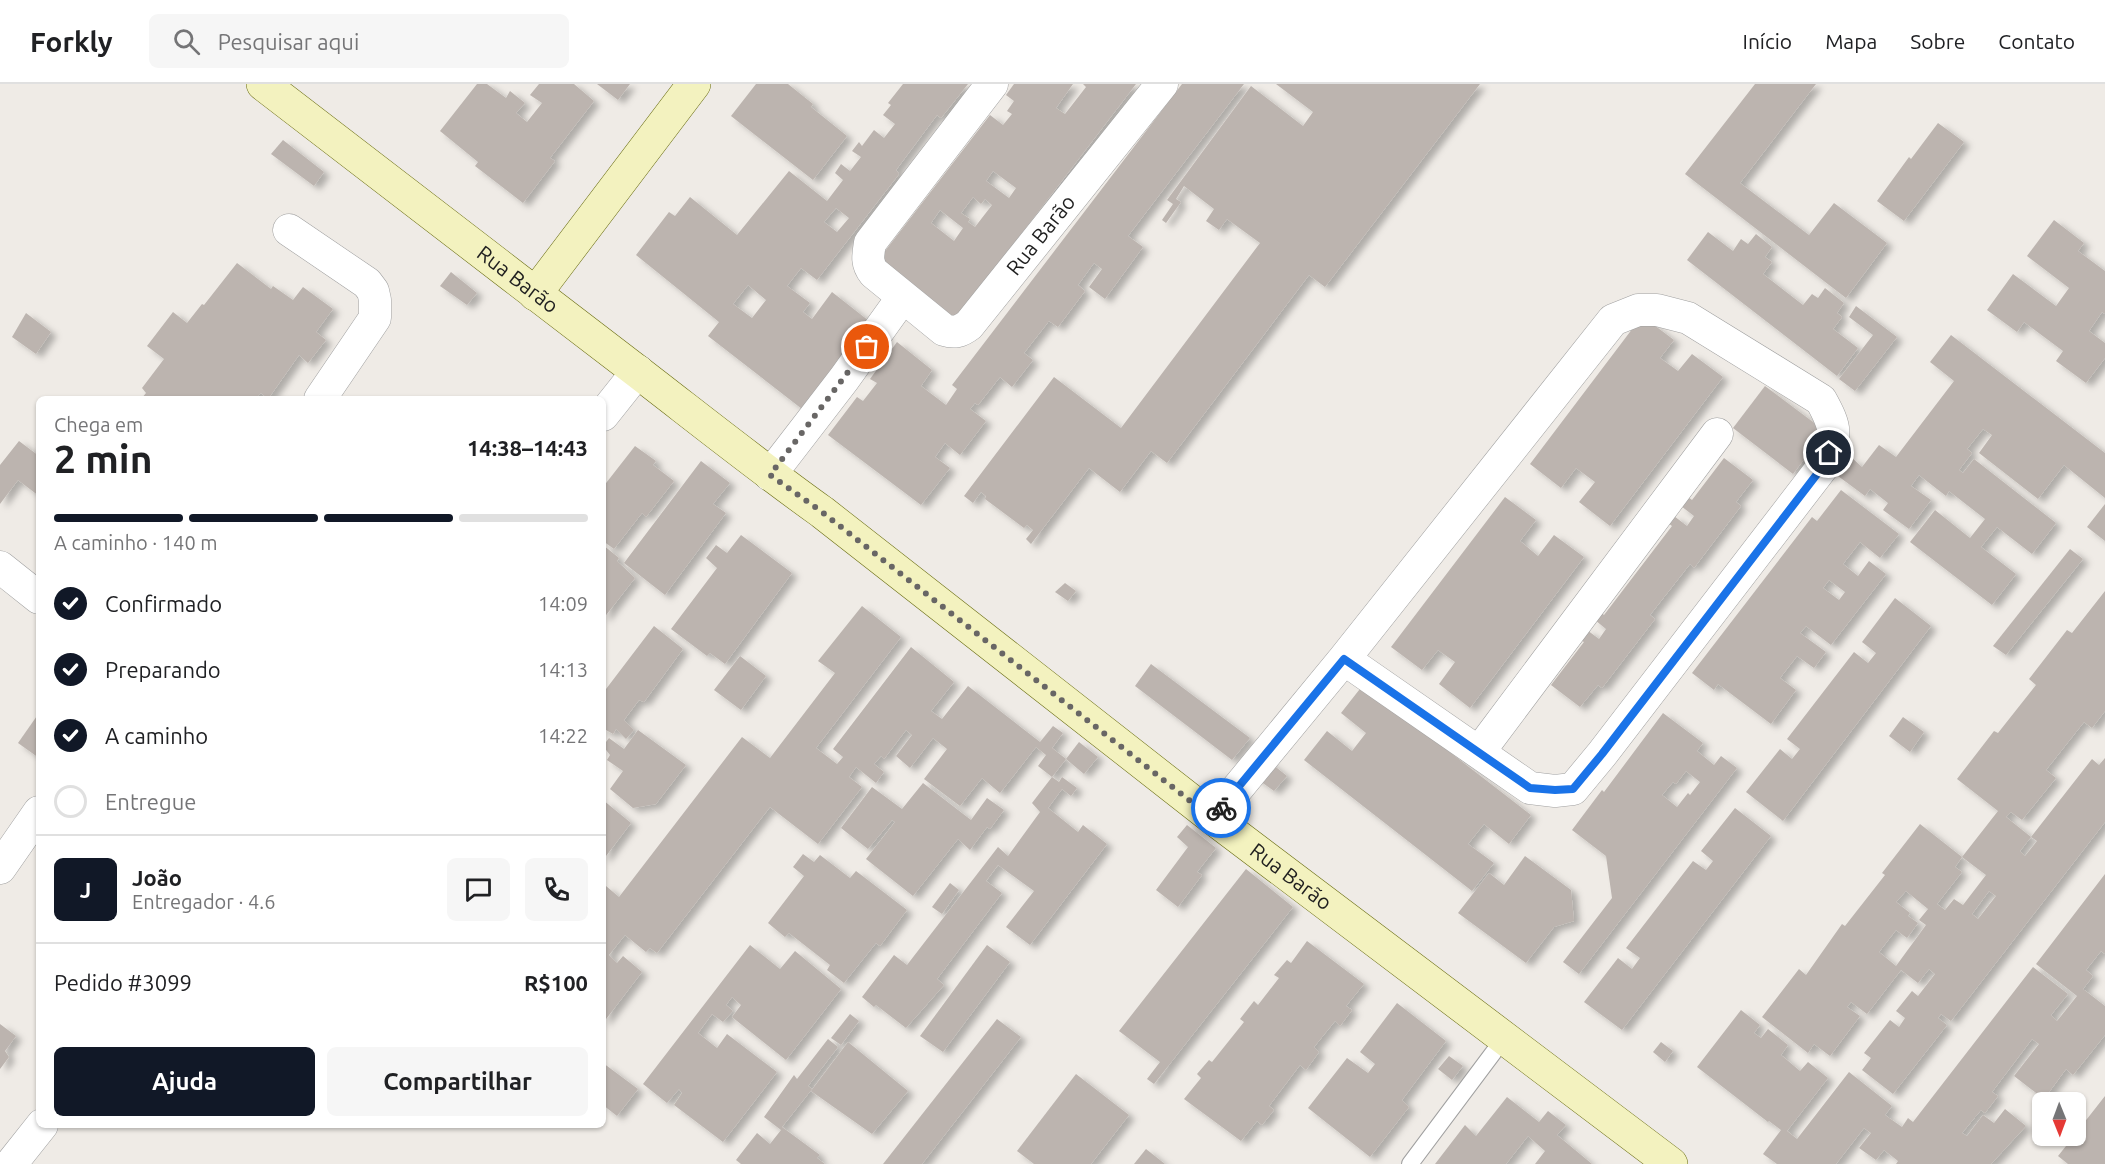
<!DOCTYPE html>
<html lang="pt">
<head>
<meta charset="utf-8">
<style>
	body { margin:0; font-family:Ubuntu,sans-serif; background:#f6f6f6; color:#202124; height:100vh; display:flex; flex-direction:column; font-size:22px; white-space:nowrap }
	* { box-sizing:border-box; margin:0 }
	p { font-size:20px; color:#757577 }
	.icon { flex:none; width:33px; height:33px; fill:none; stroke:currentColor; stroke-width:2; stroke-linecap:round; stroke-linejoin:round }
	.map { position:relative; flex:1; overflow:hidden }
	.sheet { position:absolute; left:36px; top:312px; width:570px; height:732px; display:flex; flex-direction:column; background:#fff; border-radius:9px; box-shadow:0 2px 4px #0004 }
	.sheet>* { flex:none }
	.needle { width:39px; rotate:179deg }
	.controls { position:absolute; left:2032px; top:1008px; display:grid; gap:12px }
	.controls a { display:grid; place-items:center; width:54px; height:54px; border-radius:9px; background:#fff; box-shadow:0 2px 4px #0004; font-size:30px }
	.pin { position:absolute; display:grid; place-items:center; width:51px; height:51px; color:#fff; margin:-26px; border:3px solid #fff; border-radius:50%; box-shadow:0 2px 6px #0007 }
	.courier { position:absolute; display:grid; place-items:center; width:60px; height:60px; margin:-30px; border:4px solid #1a73e8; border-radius:50%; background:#fff; color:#222; box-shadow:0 2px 8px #0007 }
	.headline em { font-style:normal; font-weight:700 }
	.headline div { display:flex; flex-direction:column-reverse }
	.headline { display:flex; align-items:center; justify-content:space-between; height:102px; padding:0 18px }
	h1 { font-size:39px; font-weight:700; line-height:45px }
	.bar { display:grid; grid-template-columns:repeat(4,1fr); gap:9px 6px; align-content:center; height:72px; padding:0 18px }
	.bar i { height:8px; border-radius:4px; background:#e0e0e0 }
	.bar .selected { background:#111827 }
	.bar p { grid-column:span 4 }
	.line { display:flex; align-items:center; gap:15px; padding:0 18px; border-top:2px solid #e0e0e0 }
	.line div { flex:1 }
	.round { display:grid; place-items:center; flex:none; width:63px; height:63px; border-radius:9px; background:#f6f6f6 }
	ol { padding:0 18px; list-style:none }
	li { display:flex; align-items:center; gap:18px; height:66px }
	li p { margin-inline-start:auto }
	li .icon { padding:6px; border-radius:50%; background:#111827; color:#fff; stroke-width:4 }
	li:last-child { color:#757577 }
	li i { width:33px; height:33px; border:3px solid #e0e0e0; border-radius:50% }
	.primary-button { display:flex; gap:12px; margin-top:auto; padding:12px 18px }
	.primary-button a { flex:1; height:69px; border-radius:9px; background:#111827; color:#fff; font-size:24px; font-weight:700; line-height:69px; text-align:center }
	.primary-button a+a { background:#f6f6f6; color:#202124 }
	header { display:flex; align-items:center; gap:36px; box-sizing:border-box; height:84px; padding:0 30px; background:#fff; border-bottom:2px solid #e0e0e0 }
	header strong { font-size:28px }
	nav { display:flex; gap:33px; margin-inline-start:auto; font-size:21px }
	.search { width:420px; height:54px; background:#f6f6f6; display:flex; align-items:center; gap:15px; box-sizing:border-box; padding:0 21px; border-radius:9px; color:#757577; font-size:22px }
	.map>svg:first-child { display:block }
	.building { fill:#bcb4af; fill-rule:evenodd; filter:url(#shadow) }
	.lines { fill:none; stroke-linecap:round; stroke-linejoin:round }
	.lane-casing { stroke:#a0a0a0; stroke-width:18 }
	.street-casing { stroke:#a0a0a0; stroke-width:33 }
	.secondary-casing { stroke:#686b10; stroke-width:34 }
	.lane { stroke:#fff; stroke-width:16 }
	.street { stroke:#fff; stroke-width:32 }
	.secondary { stroke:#f3f2bf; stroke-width:33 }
	.done { stroke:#686665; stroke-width:6; stroke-dasharray:0 10.8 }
	.route { stroke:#1a73e8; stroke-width:8 }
	.labels { text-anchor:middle; stroke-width:4.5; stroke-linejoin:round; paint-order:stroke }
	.street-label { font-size:21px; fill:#1f1f1f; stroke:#fff }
</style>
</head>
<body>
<header>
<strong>Forkly</strong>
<div class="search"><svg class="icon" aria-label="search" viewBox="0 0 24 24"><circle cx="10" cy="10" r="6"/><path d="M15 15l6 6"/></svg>Pesquisar aqui</div>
<nav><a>Início</a><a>Mapa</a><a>Sobre</a><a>Contato</a></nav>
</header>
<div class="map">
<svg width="2105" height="1080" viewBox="0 0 2105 1080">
	<defs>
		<filter id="shadow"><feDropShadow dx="6" dy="4" stdDeviation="3" flood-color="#0004"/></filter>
	</defs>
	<rect width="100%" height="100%" fill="#efebe6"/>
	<g class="building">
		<path d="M477,0h10l19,14 4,-7 15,12 -9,10 11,9 15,-19 -12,-8 9,-11h35l20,17 -44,57 5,3 -32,42 -48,-37 3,-4 -38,-31z"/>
		<path d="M597,0h33l-12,16z"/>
		<path d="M756,0h32l25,20 -2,3 36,29 -34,44 -82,-64z"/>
		<path d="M903,0h65l-27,34 -4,-3 -41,55 3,4 -82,106 -16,-12 -14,18 23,17 -7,9 9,7 20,-27 37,29 -67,88 -94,-73 11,-14 -83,-67 33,-43 6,4 15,-19 47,38 52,-64 38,30 16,-21 -8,-7 6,-9 9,7 11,-14 -9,-6 7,-9 3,4 12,-16 10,8 11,-14 -12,-9 8,-10 -3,-2zM836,124l13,10 -12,14 -13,-10zM748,201l18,15 -14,18 -19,-14z"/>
		<path d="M1014,0h59l-17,24 9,6 21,-27 -3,-3h53l-184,240 -77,-60 115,-149 13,10 9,-11 -5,-3 7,-10 -8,-6zM993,87l23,17 -7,10 -23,-17zM973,113l8,7 4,-5 7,6 -17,22 -7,-5 2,-3 -9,-6zM940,126l23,18 -9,13 -23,-18z"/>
		<path d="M1182,0h62l-116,152 15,11 -38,52 -16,-12 13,-18 -8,-6 -16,22 7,6 -27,36 -9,-6 -25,32 9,7 -21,27 -12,-10 -22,28 -3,-2 -5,6 16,12 -26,34 -15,-12 -10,14 15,11 -29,37 -93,-70 29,-38 6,4 14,-18 -7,-4 27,-37 35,28 -11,16 25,19 11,-16 -5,-4z"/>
		<path d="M1276,0h204l-155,203 -16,-12 -142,188 -16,-12 -31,41 -31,-24 -58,76 -5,-5 7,-9 -6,-5 -3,3 -39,-29 1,-3 -5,-4 -8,11 -9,-7 90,-119 67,51 139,-185 -33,-24 -8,11 -13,-9 8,-12 -30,-23 -8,13 5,3 -15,21 -4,-3 11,-16 -6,-4 84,-114 52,40 10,-14z"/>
		<path d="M1755,0h61l-76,99 69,52 25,-32 53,40 -41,55 -161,-124z"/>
		<path d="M1938,39l26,19 -60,79 -27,-20 32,-44 2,2z"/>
		<path d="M283,56l41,32 -10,14 -43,-32z"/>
		<path d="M2054,136l30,23 -6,8 27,20v43l-3,-2 -13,19 16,12v15l-19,25 -30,-22 7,-10 -39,-29 -7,10 -30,-22 26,-36 43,32 13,-18 -42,-32z"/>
		<path d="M1708,148l25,19 8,-12 7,5 8,-10 16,13 -7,10 7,5 -9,12 40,31 9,-11 6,4 7,-10 19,15 -7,10 5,4 -9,12 25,19 -21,28 -150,-116z"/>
		<path d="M237,179l34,26 2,-3 20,14 10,-13 30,22 -17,23 10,8 -18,23 -9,-8 -31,44 -7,-6 -6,6h-114l5,-6 -4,-5 22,-29 -17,-13 26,-34 14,11 15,-19 2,1z"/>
		<path d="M451,188l26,21 -10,12 -27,-19z"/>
		<path d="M1856,222l41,31 -42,54 -16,-12 34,-44 -24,-18z"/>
		<path d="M26,229l25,19 -15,22 -24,-17z"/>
		<path d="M1642,232l32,24 -14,18 18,13 14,-17 31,23 -113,149 -31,-24 16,-20 -19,-14 -15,20 -31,-24z"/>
		<path d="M1951,251l154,118v45l-41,-33 -26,34 -59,-46 13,-18 -9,-6 -16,20 5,4 -13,17 4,3 11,-14 82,64 -24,31 -35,-27 -16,20 35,27 -24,31 -82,-63 25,-32 35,28 15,-19 -36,-28 -3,5 -27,-21 -8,11 20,14 -22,29 -26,-19 5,-7 -18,-14 -5,7 -27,-20 14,-18 10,9 17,-22 17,12 58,-76 -24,-19z"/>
		<path d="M1765,302l60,45 -32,43 -60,-46z"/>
		<path d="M19,357l20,15v40l-21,-16 -18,24v-39z"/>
		<path d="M635,362l21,15 -3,4 21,16 -28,36 -4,-4 -28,36 -11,-8v-54z"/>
		<path d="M1724,374l29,22 -17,22 5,4 -47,62 -4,-4 -40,51 5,4 -53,69 -4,-3 -18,22 -29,-22 33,-43 -4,-2 7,-10 12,9 7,-10 -11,-9 5,-8 4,3 68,-89 -4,-3 6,-7 13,10 7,-10 -13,-10 7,-9 4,3z"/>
		<path d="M701,377l29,22 -17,21 13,9 -61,82 -41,-32z"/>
		<path d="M1841,406l58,44 -19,24 -20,-16 -17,22 15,12 11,-15 17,13 -55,71 -25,-19 -6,7 26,19 -12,16 -17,-12 -17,22 16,12 -25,34 -53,-40 -4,6 -22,-17 120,-156 5,4zM1829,496l16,12 -6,8 -16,-12z"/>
		<path d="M1505,413l31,23 -16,21 18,15 16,-21 30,22 -114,151 -31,-24 16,-22 -17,-12 -16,20 -31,-23z"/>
		<path d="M2105,420v37l-18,-14z"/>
		<path d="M741,451l51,38 -67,91 -15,-11 -3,3 -36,-27 46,-61 -11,-10 10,-13 11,8z"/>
		<path d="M603,461l16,13 -2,3 18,17 -32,41z"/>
		<path d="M2070,465l13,10 -77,96 -13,-9z"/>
		<path d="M1065,499l11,8 -8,10 -13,-9z"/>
		<path d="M2105,507v120l-13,17 -8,-6 -38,48 10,8 -34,42 -11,-8 -5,5 25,20 61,-78 7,6 6,-7v64l-154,199 -10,-7 -3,4 9,7 -54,69 -31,-24 9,-12 -7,-5 26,-33 9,7 6,-9 -9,-7 16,-20 6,5 17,-22 -6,-5 -11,14 -17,-13 -34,44 -16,-12 -4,5 13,9 -30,40 -16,-12 -6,9 -46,-36 37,-48 7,6 36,-51 3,2 40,-51 -3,-2 38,-49 42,33 -7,10 7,5 -25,32 8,6 9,-11 9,6 23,-30 -24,-18 36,-46 -41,-32 37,-48 4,2 38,-48 -7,-6 38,-49 5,3zM2031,753l6,4 -12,15 -5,-5zM1906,807l22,18 -9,11 7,5 -30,41 -17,-14 17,-22 11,8 11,-15 -10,-7 2,-3 -14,-11zM1989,807l7,5 -18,23 -6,-5z"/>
		<path d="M1895,514l36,28 -148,195 -37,-29 34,-43 12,10 8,-10 -13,-10 67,-87 14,11 8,-10 -14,-11z"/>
		<path d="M862,522l39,31 -85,111 21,16 6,-7 -10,-8 78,-102 43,35 -23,29 11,8 26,-33 72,56 13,-16 10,7 -11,15 14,11 -14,18 -14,-11 8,-11 -10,-8 -36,46 -18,-15 -22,28 -36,-27 23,-30 -14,-11 -23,30 -14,-12 16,-21 -6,-5 -22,29 -3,-3 -7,8 10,8 -8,11 -20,-16 -7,10 13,10 -44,57 -48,-37 -113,146 -7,-5 -4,4 -21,-17 -16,20 8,8 6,-7 19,16 -39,51v-133l3,-4 13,11 123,-160 28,21 65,-85 -17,-12z"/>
		<path d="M654,542l29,23 -39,53 -5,-2 -15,20 10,10 -8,9 -10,-10 -3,5 -7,-4 -3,4v-41z"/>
		<path d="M740,572l26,20 -25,34 -27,-20z"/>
		<path d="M1151,580l99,74 -18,22 -97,-74z"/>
		<path d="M1363,601l168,130 -22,29 -25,-20 -16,20 26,19 -22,28 -168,-131 23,-29 25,20 14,-18 -25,-20z"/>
		<path d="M39,629v45l-21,-15z"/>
		<path d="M1663,629l40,30 -6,8 17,14 7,-9 16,12 -158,206 -16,-12 49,-64 -6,-42 -34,-26 30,-40 2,2zM1686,687l14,11 -10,13 -2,-2 -11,14 -15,-12 11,-13 3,2z"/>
		<path d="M1903,633l21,15 -14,20 -21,-16z"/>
		<path d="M638,646l48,35 -30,39 -23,4 -23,-19 13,-18 -16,-11 3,-5 -7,-9 6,-8 15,11z"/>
		<path d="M1079,658l19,15 -14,17 -18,-15z"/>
		<path d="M1267,676l20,16 -13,15 -21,-15z"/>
		<path d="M1052,693l7,5 3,-5 15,11 -6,8 -9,-7 -14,19 30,24 5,-7 24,19 -77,101 -24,-18 28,-36 -36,-26 -12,16 16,12 -65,86 7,6 -38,43 -30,-23 -2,2 -12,-10 32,-42 13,10 91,-118 10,9 32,-44 -8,-9z"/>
		<path d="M923,699l48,37 16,-22 17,12 -14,19 -3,-2 -17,23 -12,-11 -45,57 -47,-37 29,-37 -3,-2 -24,29 -27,-21 31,-41 30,22z"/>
		<path d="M603,716l28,23 -28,37z"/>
		<path d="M1735,724l36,28 -149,194 -38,-28 34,-44 14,11 8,-11 -14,-10 67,-87 13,9 7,-9 -12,-10z"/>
		<path d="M1187,741l29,23 -19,24 5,3 -24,32 -22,-17 32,-43 -11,-10z"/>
		<path d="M803,770l11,8 6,-7 30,23 6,-7 51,39 -27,36 -4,-3 -32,40 -17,-13 3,-5 -41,-32 -4,4 -17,-14 36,-47 -11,-9z"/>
		<path d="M1525,772l46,34 3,31 -20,6 -28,36 -68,-50 31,-40 15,12z"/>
		<path d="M1246,785l47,38 -139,177 -7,-5 13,-17 -41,-31z"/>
		<path d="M2105,790v80l-4,-3 -15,19 7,6 -10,13 22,17v29l-32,40 -7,-6 -22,30 -30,-23 25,-32 -7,-5 -40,53 6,4 -13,17 -4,-3 -19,23 5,3 16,-21 11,8 11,-14 21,17 -35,38h-95l2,-3 -14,-11 -8,10 -17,-12 12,-15 -7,-5 -28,36h-59l-14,-10 18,-24 -12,-9 -1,1 -71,-55 44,-57 19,15 -6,8 7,5 7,-9 20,16 -7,10 19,16 8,-9 20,16 -41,53 10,8 52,-67 43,34 -7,9 17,12 6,-9 5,4 120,-155 35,27 -17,21 6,6 20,-25 -41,-32z"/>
		<path d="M950,799l9,7 -17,24 -10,-7z"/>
		<path d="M1307,857l57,43 -18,22 6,4 -12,16 -5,-5 -21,26 5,5 -13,18 -6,-5 -31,41 5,4 -12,15 -5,-4 -16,20 -57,-42 17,-21 -4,-4 12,-14 3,2 32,-40 -4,-3 14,-18 4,4 21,-27 -5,-3 13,-15 4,3z"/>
		<path d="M750,861l30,24 15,-18 46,38 -55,71 -54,-43 9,-12 -9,-8 -6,8 7,6 -10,11 -11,-8 -14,19 19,15 10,-14 50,38 -54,70 -49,-37 8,-12 -3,-4 -12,14 -24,-19z"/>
		<path d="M987,861l23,17 -67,90 -23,-16z"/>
		<path d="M1397,919l49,38 -44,59 7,7 -39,50 -62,-49 39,-50 21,15 7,-9 -15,-12z"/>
		<path d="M850,930l9,7 -18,24 -10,-7z"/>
		<path d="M997,935l24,18 -99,127h-39z"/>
		<path d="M0,940l16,12 -11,15 4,6 -9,12z"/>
		<path d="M828,955l10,8 -30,39 4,3 -30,38 38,28 -3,3 8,6h-84l-5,-4 21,-27 13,11 11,-14 -17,-13 30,-42 3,4z"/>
		<path d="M848,958l60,49 -36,43 -61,-43z"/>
		<path d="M1661,958l12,9 -8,11 -12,-10z"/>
		<path d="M1449,972l14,10 -11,14 -14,-11z"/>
		<path d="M603,979l35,26 -21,27 -14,-11z"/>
		<path d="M1076,990l53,41 -38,49h-57l-17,-13z"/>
		<path d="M2105,1012v68h-37l-10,-8 16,-20h2v-3z"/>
		<path d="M1507,1013l32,25 9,-11 18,14 -9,10 35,29h-57l10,-13 -17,-15 -22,28h-71l30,-39 11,11z"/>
		<path d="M1146,1065l19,15h-31z"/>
	</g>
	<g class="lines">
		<defs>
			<path id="lane" d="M1410,1080l95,-127"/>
			<g id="street">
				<path id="s1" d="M992,0l-122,159c-2,12 -4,20 4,30l70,57c10,3 16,2 25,-5l193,-241"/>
				<path d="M289,146l78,53 6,8 2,9v18l-55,81"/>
				<path d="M603,331l35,-44"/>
				<path d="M770,391l74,-96 58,-81"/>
				<path d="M0,483l39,31"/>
				<path d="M1479,668l238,-318"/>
				<path d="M1213,734l131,-159 269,-339 25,-10h19l31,8 133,82c16,29 16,34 3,65l-222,289 -29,35 -18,2 -25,-3 -186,-129"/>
				<path d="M0,784l39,-56"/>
				<path d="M11,1080l31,-39"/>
			</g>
			<g id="secondary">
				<path id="s2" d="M263,0c125,97 250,192 375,288 61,47 121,95 184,140l391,306 458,346"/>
				<path d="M535,210l159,-210"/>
			</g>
		</defs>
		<use href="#lane" class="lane-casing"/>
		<use href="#street" class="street-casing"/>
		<use href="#secondary" class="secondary-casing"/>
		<use href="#lane" class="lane"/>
		<use href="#street" class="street"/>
		<use href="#secondary" class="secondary"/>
	</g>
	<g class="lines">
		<path class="done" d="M867,263l-97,128 52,37 390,306 9,-10"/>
		<path class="route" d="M1221,724l123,-149 186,129 25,2 18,-1 29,-35 222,-289 5,-12"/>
	</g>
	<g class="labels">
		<g class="street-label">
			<text dy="7" stroke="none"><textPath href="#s1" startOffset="464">Rua Barão</textPath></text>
			<text dy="7" stroke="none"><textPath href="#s2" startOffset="321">Rua Barão</textPath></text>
			<text dy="7" stroke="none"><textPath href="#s2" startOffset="1298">Rua Barão</textPath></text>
		</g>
	</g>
</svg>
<div class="controls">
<a><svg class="needle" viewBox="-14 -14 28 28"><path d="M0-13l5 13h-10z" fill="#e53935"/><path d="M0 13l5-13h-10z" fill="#757577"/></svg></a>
</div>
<div class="pin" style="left:867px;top:263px;background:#ea580c"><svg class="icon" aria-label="bag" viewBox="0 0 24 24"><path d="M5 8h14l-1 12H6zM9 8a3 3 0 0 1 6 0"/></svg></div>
<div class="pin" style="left:1829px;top:369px;background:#1f2937"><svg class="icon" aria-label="home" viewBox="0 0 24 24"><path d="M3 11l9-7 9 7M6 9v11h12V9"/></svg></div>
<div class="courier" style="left:1221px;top:724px"><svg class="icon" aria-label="bike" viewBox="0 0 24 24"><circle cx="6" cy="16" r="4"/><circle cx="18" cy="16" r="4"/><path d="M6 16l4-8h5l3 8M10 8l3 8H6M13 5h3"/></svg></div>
<section class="sheet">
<div class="headline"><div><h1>2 min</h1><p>Chega em</p></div><em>14:38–14:43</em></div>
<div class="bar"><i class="selected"></i><i class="selected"></i><i class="selected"></i><i></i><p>A caminho · 140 m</p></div>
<ol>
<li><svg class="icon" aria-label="check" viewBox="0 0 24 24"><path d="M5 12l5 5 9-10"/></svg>Confirmado<p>14:09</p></li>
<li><svg class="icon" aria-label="check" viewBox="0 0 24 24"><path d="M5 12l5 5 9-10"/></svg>Preparando<p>14:13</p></li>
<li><svg class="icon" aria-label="check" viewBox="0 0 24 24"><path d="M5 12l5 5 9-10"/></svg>A caminho<p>14:22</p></li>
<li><i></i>Entregue</li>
</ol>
<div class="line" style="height:108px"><b class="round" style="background:#111827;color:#fff">J</b><div><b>João</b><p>Entregador · 4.6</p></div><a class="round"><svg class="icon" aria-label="chat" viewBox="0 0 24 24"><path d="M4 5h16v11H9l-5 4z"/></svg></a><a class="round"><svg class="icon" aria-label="phone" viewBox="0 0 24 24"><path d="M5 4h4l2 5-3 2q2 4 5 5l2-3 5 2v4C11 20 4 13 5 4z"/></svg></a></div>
<div class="line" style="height:78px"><div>Pedido #3099</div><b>R$100</b></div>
<div class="primary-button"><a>Ajuda</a><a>Compartilhar</a></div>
</section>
</div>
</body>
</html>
